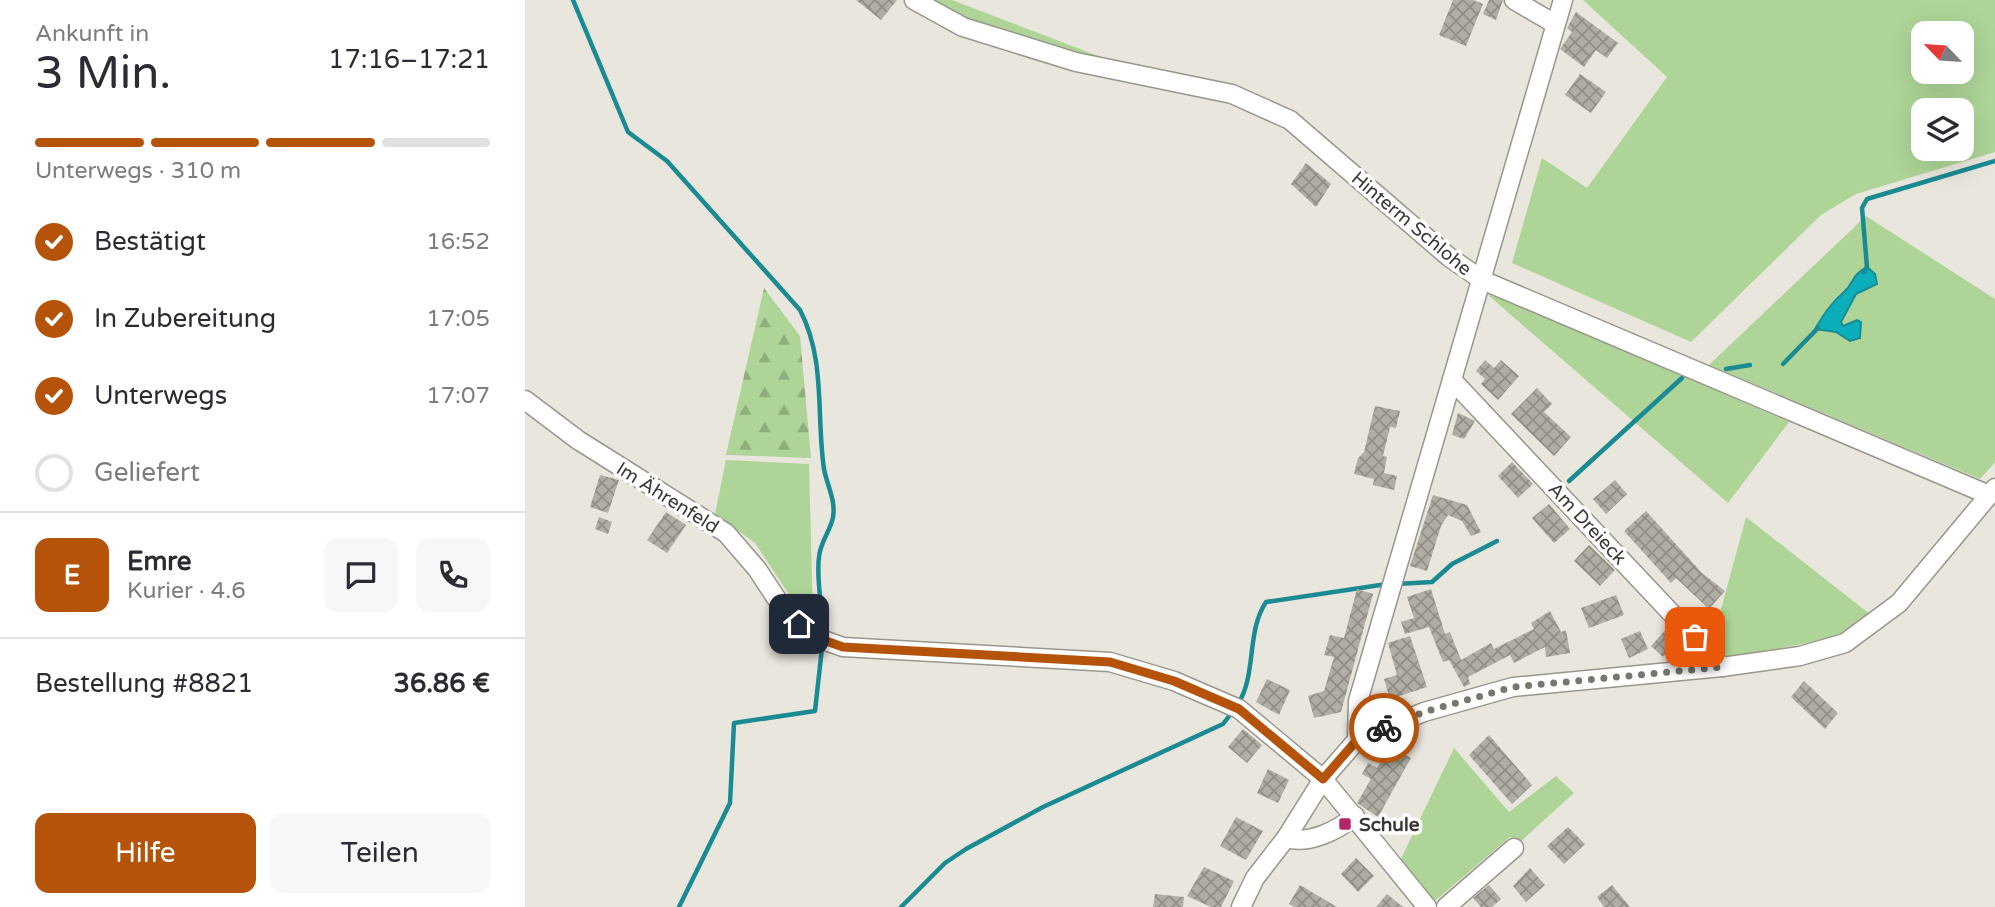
<!DOCTYPE html>
<html lang="de">
<head>
<meta charset="utf-8">
<style>
	body { margin:0; font-family:"Varela Round",sans-serif; background:#f7f7f7; color:#2b2b33; height:100vh; display:flex; flex-direction:column; font-size:26px; white-space:nowrap }
	* { box-sizing:border-box; margin:0 }
	p { font-size:23px; color:#7c7c81 }
	.icon { flex:none; width:38px; height:38px; fill:none; stroke:currentColor; stroke-width:2; stroke-linecap:round; stroke-linejoin:round }
	.map { position:relative; flex:1; overflow:hidden }
	.side { display:flex; flex-direction:column; background:#fff; width:525px }
	.side>* { flex:none }
	.needle { width:46px; rotate:295deg }
	.buttons { position:absolute; left:1386px; top:21px; display:grid; gap:14px }
	.buttons a { display:grid; place-items:center; width:63px; height:63px; border-radius:14px; background:#fff; box-shadow:0 7px 28px #0002; font-size:35px }
	.pin { position:absolute; display:grid; place-items:center; width:60px; height:60px; color:#fff; margin:-30px; border-radius:14px; box-shadow:0 4px 10px #0006 }
	.courier { position:absolute; display:grid; place-items:center; width:70px; height:70px; margin:-35px; border:5px solid #b45309; border-radius:50%; background:#fff; color:#222; box-shadow:0 2px 9px #0007 }
	.head em { font-style:normal; font-weight:600 }
	.head div { display:flex; flex-direction:column-reverse }
	.head { display:flex; align-items:center; justify-content:space-between; height:119px; padding:0 35px }
	h1 { font-size:46px; font-weight:600; line-height:52px }
	.bar { display:grid; grid-template-columns:repeat(4,1fr); gap:10px 7px; align-content:center; height:84px; padding:0 35px }
	.bar i { height:9px; border-radius:5px; background:#e1e1e2 }
	.bar .on { background:#b45309 }
	.bar p { grid-column:span 4 }
	.line { display:flex; align-items:center; gap:18px; padding:0 35px; border-top:2px solid #e1e1e2 }
	.line div { flex:1 }
	.round { display:grid; place-items:center; flex:none; width:74px; height:74px; border-radius:14px; background:#f7f7f7 }
	ol { padding:0 35px; list-style:none }
	li { display:flex; align-items:center; gap:21px; height:77px }
	li p { margin-inline-start:auto }
	li .icon { padding:7px; border-radius:50%; background:#b45309; color:#fff; stroke-width:4 }
	li:last-child { color:#7c7c81 }
	li i { width:38px; height:38px; border:4px solid #e1e1e2; border-radius:50% }
	.button { display:flex; gap:14px; margin-top:auto; padding:14px 35px }
	.button a { flex:1; height:80px; border-radius:14px; background:#b45309; color:#fff; font-size:28px; font-weight:600; line-height:80px; text-align:center }
	.button a+a { background:#f7f7f7; color:#2b2b33 }
	main { display:flex; flex:1; min-height:0 }
	.map>svg:first-child { display:block }
	.green { fill:#aed597; fill-rule:evenodd }
	.forest { fill:url(#forest-firs) }
	.water { fill:#0caebb; stroke:#1a8b93; stroke-width:2 }
	.lines { fill:none; stroke-linecap:round; stroke-linejoin:round }
	.stream { stroke:#1a8b93; stroke-width:4.5 }
	.building { fill:url(#building-cross-hatch) }
	.minor-casing { stroke:#99968d; stroke-width:21 }
	.minor { stroke:#fff; stroke-width:18 }
	.done { stroke:#777670; stroke-width:7; stroke-dasharray:0 12.6 }
	.route { stroke:#b45309; stroke-width:9 }
	.poi-dot { fill:#b0286a; stroke:#fff; stroke-width:2.5 }
	.labels { text-anchor:middle; stroke-width:7; stroke-linejoin:round; paint-order:stroke }
	.street-label { font-size:19px; fill:#3a3935; stroke:#fff }
	.poi-label { font-size:19px; font-weight:bold; fill:#3a3935; stroke:#fff; text-anchor:start }
</style>
</head>
<body>
<main>
<section class="side">
<div class="head"><div><h1>3 Min.</h1><p>Ankunft in</p></div><em>17:16–17:21</em></div>
<div class="bar"><i class="on"></i><i class="on"></i><i class="on"></i><i></i><p>Unterwegs · 310 m</p></div>
<ol>
<li><svg class="icon" aria-label="check" viewBox="0 0 24 24"><path d="M5 12l5 5 9-10"/></svg>Bestätigt<p>16:52</p></li>
<li><svg class="icon" aria-label="check" viewBox="0 0 24 24"><path d="M5 12l5 5 9-10"/></svg>In Zubereitung<p>17:05</p></li>
<li><svg class="icon" aria-label="check" viewBox="0 0 24 24"><path d="M5 12l5 5 9-10"/></svg>Unterwegs<p>17:07</p></li>
<li><i></i>Geliefert</li>
</ol>
<div class="line" style="height:126px"><b class="round" style="background:#b45309;color:#fff">E</b><div><b>Emre</b><p>Kurier · 4.6</p></div><a class="round"><svg class="icon" aria-label="chat" viewBox="0 0 24 24"><path d="M4 5h16v11H9l-5 4z"/></svg></a><a class="round"><svg class="icon" aria-label="phone" viewBox="0 0 24 24"><path d="M5 4h4l2 5-3 2q2 4 5 5l2-3 5 2v4C11 20 4 13 5 4z"/></svg></a></div>
<div class="line" style="height:91px"><div>Bestellung #8821</div><b>36.86 €</b></div>
<div class="button"><a>Hilfe</a><a>Teilen</a></div>
</section>
<div class="map">
<svg width="1470" height="907" viewBox="0 0 1470 907">
	<defs>
		<pattern id="forest-firs" width="22" height="20" patternUnits="userSpaceOnUse" patternTransform="scale(1.75)"><rect width="22" height="20" fill="#aed597"/><path d="M5 1l3.5 6h-7zM16 11l3.5 6h-7z" fill="#8fae7c"/></pattern>
		<pattern id="building-cross-hatch" width="8" height="8" patternUnits="userSpaceOnUse" patternTransform="scale(1.75)"><rect width="8" height="8" fill="#b0ada4"/><path d="M0 0l8 8M0 8l8-8" fill="none" stroke="#908e86"/></pattern>
	</defs>
	<rect width="100%" height="100%" fill="#e9e6dd"/>
	<g class="green">
		<path d="M406,0h21l167,64 -152,-45z"/>
		<path d="M1058,0h412v152l-139,42 -35,21 -130,127 -179,-79 30,-105 45,30 80,-111zM1398,33h39v39h-39zM1398,110h39v39h-39z"/>
		<path d="M1341,216l129,83v163l-15,17 -271,-114z"/>
		<path d="M963,295l24,7 277,120 -61,81z"/>
		<path d="M201,460l83,4 4,153 -19,-15 -39,-59 -40,-29z"/>
		<path d="M1221,517l125,98 -37,22 -105,22 -13,-17 -2,-7z"/>
		<path d="M929,748l55,64 47,-36 18,17 -53,48 -11,-4 -80,68 -31,-42z"/>
	</g>
	<path class="forest" d="M239,288l36,48 11,122 -85,-3z"/>
	<path class="water" d="M1342,267l8,7 2,10 -21,10 -15,28 2,4 14,-6 4,2 -1,16 -10,3 -14,-9 -21,-3c9,-15 16,-26 29,-37 11,-10 7,-17 23,-25z"/>
	<g class="lines">
		<g class="stream">
			<path d="M48,0l55,132 39,29 133,149c26,50 16,105 24,159 3,16 12,32 9,48 -2,13 -13,25 -14,40 -3,22 3,48 4,70"/>
			<path d="M1339,272l3,-5 -5,-59 5,-9 128,-38"/>
			<path d="M1258,364l35,-36"/>
			<path d="M1201,369l24,-4"/>
			<path d="M1044,481l113,-103"/>
			<path d="M871,584l36,-2 20,-18 45,-23"/>
			<path d="M713,704c19,-30 8,-72 28,-102l121,-18"/>
			<path d="M154,907l51,-104 4,-80 81,-12 7,-63"/>
			<path d="M376,907l44,-44 21,-14 77,-42 180,-83 10,-13"/>
		</g>
	</g>
	<g class="building">
		<path d="M331,0h41l-16,20z"/>
		<path d="M928,0h20l10,4 -17,42 -27,-11z"/>
		<path d="M964,0h14l-7,20 -13,-6z"/>
		<path d="M1051,12l42,31 -11,15 -11,-8 -12,17 -24,-18 12,-17 -5,-4z"/>
		<path d="M1055,74l26,18 -15,21 -26,-18z"/>
		<path d="M781,163l25,21 -15,23 -25,-23z"/>
		<path d="M960,360l9,8 7,-8 18,16 -21,24 -17,-16 4,-5 -9,-8z"/>
		<path d="M1012,388l15,16 -8,8 27,25 -17,19 -43,-42z"/>
		<path d="M850,406l25,5 -4,17 -6,-1 -7,29 4,1 -3,16 13,3 -3,14 -21,-5 1,-6 -20,-5 4,-16 6,-6z"/>
		<path d="M933,413l17,8 -11,18 -12,-4z"/>
		<path d="M987,462l21,22 -15,14 -20,-22z"/>
		<path d="M75,475l19,5 -11,33 -18,-6z"/>
		<path d="M1090,480l12,14 -21,20 -13,-15z"/>
		<path d="M908,495l34,10 14,27 -10,4 -9,-15 -14,-6 -7,11 -14,45 -17,-5z"/>
		<path d="M1024,504l21,25 -16,14 -22,-25z"/>
		<path d="M1121,511l56,62 23,18 -16,18 -33,-31 -5,5 -47,-52z"/>
		<path d="M141,512l20,13 -19,28 -20,-13z"/>
		<path d="M74,517l13,5 -4,12 -13,-5z"/>
		<path d="M1064,545l26,25 -15,16 -26,-25z"/>
		<path d="M832,589l16,5 -32,118 -27,6 -6,-22 16,-5 10,-34 -10,-2 6,-20 14,3z"/>
		<path d="M906,589l14,45 5,-2 11,28 30,-17 3,6 40,-20 -3,-6 19,-12 11,21 5,-2 4,23 -24,4 -1,-10 -31,16 -4,-8 -42,22 2,7 -6,3 -15,-27 -6,2 -14,-35 -24,7 -4,-12 13,-4 -7,-21z"/>
		<path d="M1091,595l8,20 -35,13 -8,-20z"/>
		<path d="M1143,627l12,12 -17,18 -12,-11z"/>
		<path d="M1115,631l8,18 -19,9 -8,-19z"/>
		<path d="M885,636l17,51 -37,12 -6,-20 13,-4 -9,-32z"/>
		<path d="M742,679l23,11 -11,25 -23,-13z"/>
		<path d="M1279,681l34,32 -13,16 -34,-32z"/>
		<path d="M718,729l19,16 -15,18 -19,-16z"/>
		<path d="M964,735l43,50 -20,19 -43,-49z"/>
		<path d="M865,746l21,12 -33,59 -21,-14 14,-24 -9,-5 6,-11 9,5z"/>
		<path d="M743,769l21,11 -11,23 -21,-10z"/>
		<path d="M711,817l27,14 -17,29 -26,-14z"/>
		<path d="M1043,827l17,17 -21,20 -17,-18z"/>
		<path d="M831,858l18,18 -16,16 -17,-18z"/>
		<path d="M679,867l30,14 -13,26h-10l-24,-11z"/>
		<path d="M1005,868l15,17 -19,17 -13,-16z"/>
		<path d="M775,885l37,22h-42l-6,-3z"/>
		<path d="M964,885l12,14 -9,8h-11l-8,-9z"/>
		<path d="M1087,885l18,22h-26l-7,-10z"/>
		<path d="M630,894l29,3 -1,10h-30z"/>
		<path d="M862,894l16,13h-27z"/>
	</g>
	<g class="lines">
		<defs>
			<g id="minor">
				<path d="M389,0l49,27 113,35 156,32 58,26 159,137 33,23 507,215"/>
				<path d="M989,0l41,24"/>
				<path d="M927,380l270,287"/>
				<path d="M0,400l53,40 148,93 31,36 29,44 26,23 31,11 267,15 64,19 65,28 84,70 104,128"/>
				<path d="M832,740l1,-39 205,-701"/>
				<path d="M761,838c23,7 52,-8 69,-22"/>
				<path d="M716,907l14,-29 31,-40 37,-59 34,-39 67,-28 89,-25 209,-20 78,-11 45,-13 54,-40 96,-115"/>
				<path d="M921,907l68,-59"/>
			</g>
		</defs>
		<use href="#minor" class="minor-casing"/>
		<use href="#minor" class="minor"/>
	</g>
	<g class="lines">
		<path class="done" d="M859,728l40,-16 89,-25 209,-20 -27,-30"/>
		<path class="route" d="M274,624l13,12 31,11 267,15 64,19 65,28 84,70 34,-39 27,-12"/>
	</g>
	<rect class="poi-dot" x="813" y="817" width="14" height="14" rx="3.5"/>
	<g class="labels">
		<g class="street-label">
			<text transform="translate(887 223) rotate(40)" y="7">Hinterm Schlohe</text>
			<text transform="translate(143 497) rotate(32)" y="7">Im Ährenfeld</text>
			<text transform="translate(1063 523) rotate(47)" y="7">Am Dreieck</text>
		</g>
		<g class="poi-label">
			<text x="834" y="831">Schule</text>
		</g>
	</g>
</svg>
<div class="buttons">
<a><svg class="needle" viewBox="-14 -14 28 28"><path d="M0-13l5 13h-10z" fill="#e53935"/><path d="M0 13l5-13h-10z" fill="#7c7c81"/></svg></a>
<a><svg class="icon" aria-label="layers" viewBox="0 0 24 24"><path d="M12 4l9 5-9 5-9-5zM3 14l9 5 9-5"/></svg></a>
</div>
<div class="pin" style="left:1170px;top:637px;background:#ea580c"><svg class="icon" aria-label="bag" viewBox="0 0 24 24"><path d="M5 8h14l-1 12H6zM9 8a3 3 0 0 1 6 0"/></svg></div>
<div class="pin" style="left:274px;top:624px;background:#1f2937"><svg class="icon" aria-label="home" viewBox="0 0 24 24"><path d="M3 11l9-7 9 7M6 9v11h12V9"/></svg></div>
<div class="courier" style="left:859px;top:728px"><svg class="icon" aria-label="bike" viewBox="0 0 24 24"><circle cx="6" cy="16" r="4"/><circle cx="18" cy="16" r="4"/><path d="M6 16l4-8h5l3 8M10 8l3 8H6M13 5h3"/></svg></div>
</div>
</main>
</body>
</html>
